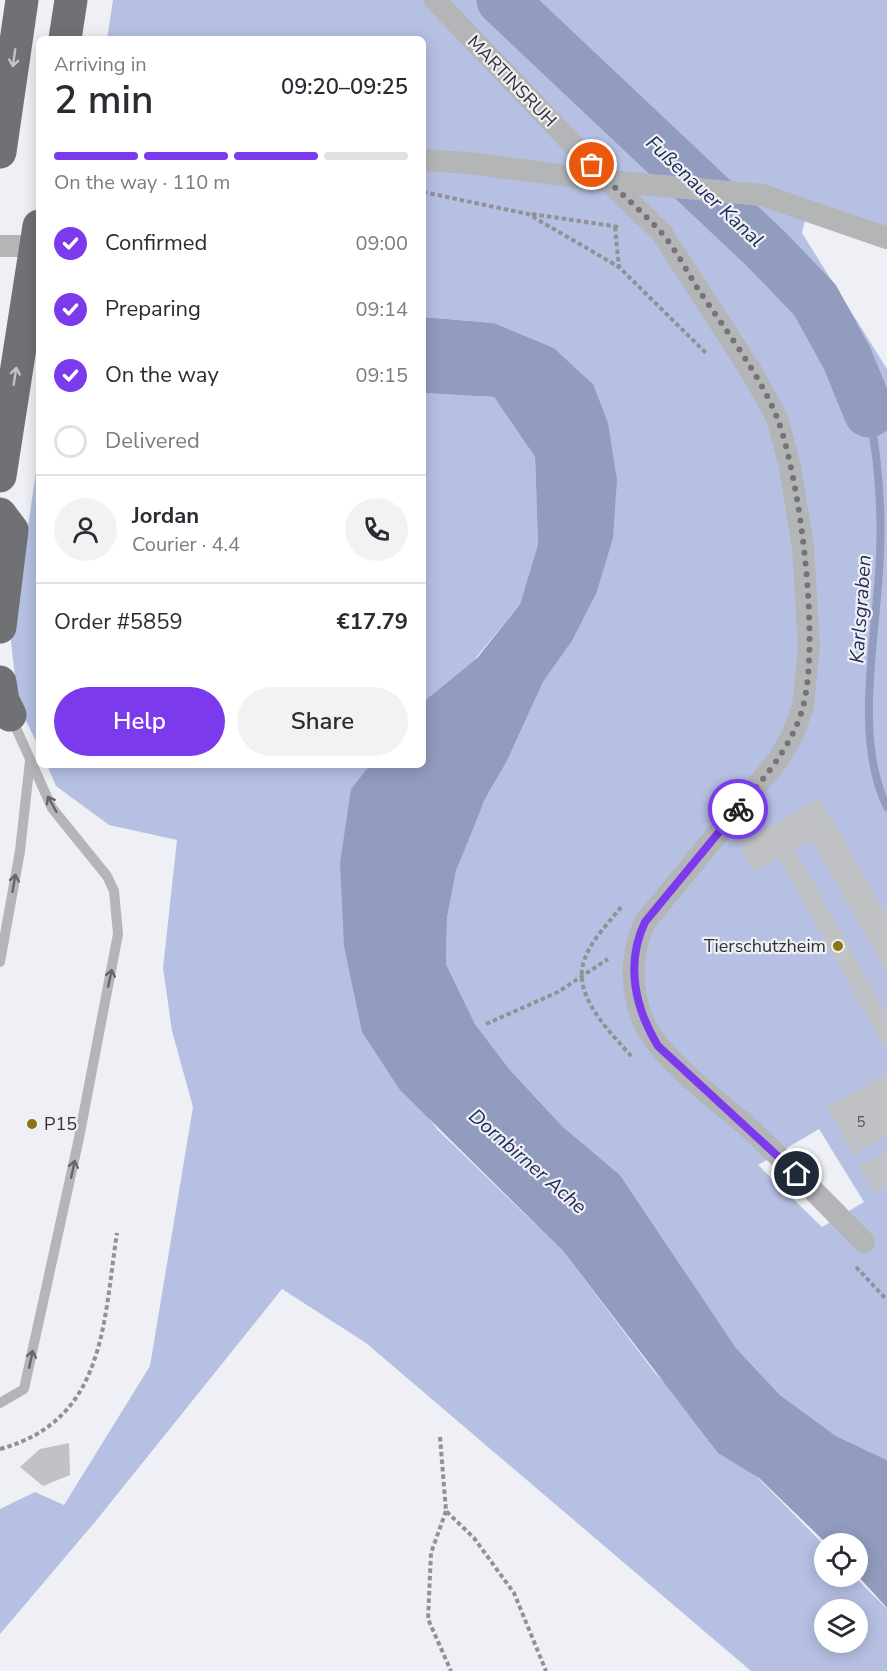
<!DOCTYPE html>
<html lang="en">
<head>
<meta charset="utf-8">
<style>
	body { margin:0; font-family:"Nunito Sans",sans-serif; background:#f2f2f3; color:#2b2b33; height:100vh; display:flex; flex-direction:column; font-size:22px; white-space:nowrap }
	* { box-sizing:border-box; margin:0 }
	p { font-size:20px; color:#7c7c81 }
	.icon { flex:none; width:33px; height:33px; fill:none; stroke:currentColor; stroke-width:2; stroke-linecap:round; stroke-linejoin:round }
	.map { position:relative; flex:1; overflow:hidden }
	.panel { position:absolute; left:36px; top:36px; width:390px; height:732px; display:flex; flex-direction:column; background:#fff; border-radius:9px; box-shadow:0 3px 15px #0003 }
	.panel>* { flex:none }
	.buttons { position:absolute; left:814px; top:1533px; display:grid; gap:12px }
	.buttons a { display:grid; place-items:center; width:54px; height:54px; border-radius:50%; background:#fff; box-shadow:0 3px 15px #0003; font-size:30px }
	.pin { position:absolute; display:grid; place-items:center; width:51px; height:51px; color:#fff; margin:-26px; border:3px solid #fff; border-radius:50%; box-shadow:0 2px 6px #0007 }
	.courier { position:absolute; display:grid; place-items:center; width:60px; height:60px; margin:-30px; border:4px solid #7c3aed; border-radius:50%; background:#fff; color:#222; box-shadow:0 2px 8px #0007 }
	.head em { font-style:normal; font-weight:600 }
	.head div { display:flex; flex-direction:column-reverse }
	.head { display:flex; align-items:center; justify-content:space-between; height:102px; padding:0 18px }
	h1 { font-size:39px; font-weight:600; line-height:45px }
	.bar { display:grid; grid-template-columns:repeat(4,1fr); gap:9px 6px; align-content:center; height:72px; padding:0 18px }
	.bar i { height:8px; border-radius:4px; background:#e1e1e2 }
	.bar .current { background:#7c3aed }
	.bar p { grid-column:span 4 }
	.line { display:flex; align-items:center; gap:15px; padding:0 18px; border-top:2px solid #e1e1e2 }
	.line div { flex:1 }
	.round { display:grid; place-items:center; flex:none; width:63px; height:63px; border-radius:32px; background:#f2f2f3 }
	ol { padding:0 18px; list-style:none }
	li { display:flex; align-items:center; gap:18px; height:66px }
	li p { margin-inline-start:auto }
	li .icon { padding:6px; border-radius:50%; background:#7c3aed; color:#fff; stroke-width:4 }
	li:last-child { color:#7c7c81 }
	li i { width:33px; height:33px; border:3px solid #e1e1e2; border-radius:50% }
	.button { display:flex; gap:12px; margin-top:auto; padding:12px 18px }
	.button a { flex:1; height:69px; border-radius:36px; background:#7c3aed; color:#fff; font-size:24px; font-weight:600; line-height:69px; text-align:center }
	.button a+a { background:#f2f2f3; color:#2b2b33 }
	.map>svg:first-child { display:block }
	.green { fill:#b6c0e3; fill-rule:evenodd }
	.water { fill:#929cbe }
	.pier { fill:#eff0f5 }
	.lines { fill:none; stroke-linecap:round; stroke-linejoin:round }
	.stream { stroke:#929cbe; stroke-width:8 }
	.river { stroke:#929cbe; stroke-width:51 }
	.building { fill:#c1c2c6 }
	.path { stroke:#929296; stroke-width:4; stroke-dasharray:4.5 3; stroke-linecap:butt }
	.lane { stroke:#b4b5b7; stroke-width:10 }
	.street { stroke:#b4b5b7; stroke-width:22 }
	.highway { stroke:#707175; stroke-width:33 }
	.oneway { stroke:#c3c4c8 }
	.oneway2 { stroke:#666668 }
	.done { stroke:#747478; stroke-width:6; stroke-dasharray:0 10.8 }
	.route { stroke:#7c3aed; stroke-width:8 }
	.poi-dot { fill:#8c7316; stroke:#eff0f5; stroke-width:2 }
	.labels { text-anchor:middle; stroke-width:4.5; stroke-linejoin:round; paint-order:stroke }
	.number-label { font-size:15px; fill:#565658 }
	.street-label { font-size:18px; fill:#323234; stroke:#eff0f5 }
	.poi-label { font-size:18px; fill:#323234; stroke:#eff0f5; text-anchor:end }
	.water-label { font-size:20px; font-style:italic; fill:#222b57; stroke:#eff0f5 }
</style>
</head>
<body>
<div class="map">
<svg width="887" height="1671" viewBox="0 0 887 1671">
	<rect width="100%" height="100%" fill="#eff0f5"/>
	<g class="green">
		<path d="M113,0h774v247l-82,-27 -3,13 85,136v1091l-51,-24 -56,-41 -44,-47 -116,-173 -58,-49 -52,-56 -35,-46 -29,-60 1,-46 9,-47 13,-34 16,-38 22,-38 36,-79 29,-41 24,-47 -3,-210 -39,-36 -60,-25 -71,-6v-278h-316zM819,1129l45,73 -42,25 -64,-62z"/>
		<path d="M423,393l71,4 41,60 3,87 -18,60 -46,56 -51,42z"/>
		<path d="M39,452v295l-21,-42 -7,-64z"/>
		<path d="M47,765h323l-19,25 11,242 76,98 125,121 92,122 170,173v30l30,1 32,32v62h-136l-385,-328 -84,-54 -187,233 -95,112v-125l35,-17 29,13 86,-139 43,-259 -21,-76 -9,-63 14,-128 -68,-15 -53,-39zM825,1610h33v32h-33z"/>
	</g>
	<path class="water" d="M423,317l71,6 60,25 39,36 15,39 9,57 -4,58 -17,56 -24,47 -29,41 -36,79 -22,38 -29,72 -9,47 -1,46 29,60 35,46 52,56 58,49 116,173 44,47 56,41 51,24v148l-29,-32v-32l-32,-1 -67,-65 -41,-25 -155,-202 -163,-161 -38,-58 -18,-86 -4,-83 11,-74 19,-24h53v-63l55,-45 42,-53 18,-60 -3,-87 -41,-60 -71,-4z"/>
	<path class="pier" d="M39,387l-1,68 -38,8v-67z"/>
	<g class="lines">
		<g class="stream">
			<path d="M869,412c9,46 13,94 11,141 -2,78 -28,182 7,254"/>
			<path d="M869,412l18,12"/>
		</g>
		<path class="river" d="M502,0l265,250 48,50 32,58 22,54"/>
	</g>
	<g class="building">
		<path d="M819,799l13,23 2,-1 53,96v57l-75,-134 -17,9 92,166v27l-4,3 -104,-187 -25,14 -15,-29z"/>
		<path d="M887,1074v62l-33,19 -27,-48z"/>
		<path d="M885,1151l2,35 -13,7 -15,-28z"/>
		<path d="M69,1443l1,32 -27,11 -23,-19 20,-18z"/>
	</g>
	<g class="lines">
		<g class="path">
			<path d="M423,192l105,22 91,53 87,86"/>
			<path d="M532,214l87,13"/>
			<path d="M615,227l4,40"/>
			<path d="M621,907c-12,16 -31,34 -37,54 -12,35 27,72 48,96"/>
			<path d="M486,1024l72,-32 50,-33"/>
			<path d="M856,1267l31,33"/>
			<path d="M440,1437l6,74 28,27 40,55 32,78"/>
			<path d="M0,1449c106,-29 103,-126 117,-216"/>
			<path d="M446,1511l-15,42 -3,66 23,52"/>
		</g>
		<g class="lane">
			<path d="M0,962l20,-111 10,-90"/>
			<path d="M0,1403l24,-14 55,-251 39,-204 -4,-43 -7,-15 -55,-68 -40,-89"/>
		</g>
		<g class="street">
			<path d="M435,0l173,181 53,51 90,139 26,47 13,49 13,80 6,100 -6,59 -10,28 -15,26 -133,162c-15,31 -15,69 -1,101 16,36 76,79 106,106 40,37 77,75 114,113"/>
			<path d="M423,160l44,3 141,18 154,14 125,43"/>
			<path d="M0,246h39"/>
		</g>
		<g class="highway">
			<path d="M65,39l6,-39"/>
			<path d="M0,152l22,-152"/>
			<path d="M0,476l39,-250"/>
			<path d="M0,514l12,16 -12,97"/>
			<path d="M0,682l3,19 7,14"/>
		</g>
	</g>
	<defs><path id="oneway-shaft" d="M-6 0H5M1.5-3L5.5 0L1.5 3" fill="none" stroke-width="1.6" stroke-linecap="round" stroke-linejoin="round" transform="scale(1.5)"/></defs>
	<g class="oneway">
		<use href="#oneway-shaft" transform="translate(14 58) rotate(98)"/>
		<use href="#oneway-shaft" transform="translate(15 376) rotate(-81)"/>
	</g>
	<g class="oneway2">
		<use href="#oneway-shaft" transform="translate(52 804) rotate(-120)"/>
		<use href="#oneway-shaft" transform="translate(14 883) rotate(-80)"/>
		<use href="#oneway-shaft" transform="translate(110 978) rotate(-78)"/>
		<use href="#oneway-shaft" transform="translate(73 1169) rotate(-78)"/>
		<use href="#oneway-shaft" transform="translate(31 1359) rotate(-78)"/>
	</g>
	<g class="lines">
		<path class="done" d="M592,165c22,23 47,43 68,66 16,18 27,41 40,61 25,37 62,86 78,128 23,64 42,221 25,287 -11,40 -39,71 -65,102"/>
		<path class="route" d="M738,809l-93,113c-20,42 -10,86 13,124l139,128"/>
	</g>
	<g class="poi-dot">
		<circle cx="838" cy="946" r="6"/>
		<circle cx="32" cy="1124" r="6"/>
	</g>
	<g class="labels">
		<g class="number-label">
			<text x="861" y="1127">5</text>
		</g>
		<g class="street-label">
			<text transform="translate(512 81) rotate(46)" y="6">MARTINSRUH</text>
		</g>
		<g class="poi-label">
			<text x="826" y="952">Tierschutzheim</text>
			<text x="44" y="1130" text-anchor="start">P15</text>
		</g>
		<g class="water-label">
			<text transform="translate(705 191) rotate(43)" y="7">Fußenauer Kanal</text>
			<text transform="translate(860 609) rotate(-86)" y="7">Karlsgraben</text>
			<text transform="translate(528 1161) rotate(41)" y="7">Dornbirner Ache</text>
		</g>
	</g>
</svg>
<div class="buttons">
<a><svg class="icon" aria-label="locate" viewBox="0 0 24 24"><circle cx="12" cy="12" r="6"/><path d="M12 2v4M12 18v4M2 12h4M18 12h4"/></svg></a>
<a><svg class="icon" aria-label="layers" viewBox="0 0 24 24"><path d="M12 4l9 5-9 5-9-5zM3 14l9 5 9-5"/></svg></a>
</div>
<div class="pin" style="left:592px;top:165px;background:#ea580c"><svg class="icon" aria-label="bag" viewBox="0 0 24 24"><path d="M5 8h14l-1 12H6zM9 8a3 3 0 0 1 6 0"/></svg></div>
<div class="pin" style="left:797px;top:1174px;background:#1f2937"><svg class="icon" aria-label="home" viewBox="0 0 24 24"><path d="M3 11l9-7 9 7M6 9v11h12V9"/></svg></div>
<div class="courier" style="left:738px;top:809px"><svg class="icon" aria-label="bike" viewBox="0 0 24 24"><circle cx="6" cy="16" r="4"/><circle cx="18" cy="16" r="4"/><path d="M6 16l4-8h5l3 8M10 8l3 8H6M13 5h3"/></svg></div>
<section class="panel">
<div class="head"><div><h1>2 min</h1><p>Arriving in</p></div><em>09:20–09:25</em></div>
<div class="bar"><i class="current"></i><i class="current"></i><i class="current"></i><i></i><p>On the way · 110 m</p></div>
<ol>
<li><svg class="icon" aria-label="check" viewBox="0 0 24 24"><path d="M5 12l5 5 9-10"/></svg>Confirmed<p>09:00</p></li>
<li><svg class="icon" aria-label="check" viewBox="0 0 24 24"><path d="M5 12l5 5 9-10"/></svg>Preparing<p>09:14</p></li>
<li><svg class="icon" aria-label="check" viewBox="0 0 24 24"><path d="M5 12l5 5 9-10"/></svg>On the way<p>09:15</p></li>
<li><i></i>Delivered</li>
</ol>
<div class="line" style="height:108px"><a class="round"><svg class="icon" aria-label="person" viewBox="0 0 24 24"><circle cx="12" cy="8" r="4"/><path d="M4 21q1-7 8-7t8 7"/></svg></a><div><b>Jordan</b><p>Courier · 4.4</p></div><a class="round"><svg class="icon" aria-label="phone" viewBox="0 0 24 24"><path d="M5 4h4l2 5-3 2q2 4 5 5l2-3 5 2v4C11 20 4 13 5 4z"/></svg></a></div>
<div class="line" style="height:78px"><div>Order #5859</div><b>€17.79</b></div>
<div class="button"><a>Help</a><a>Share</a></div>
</section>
</div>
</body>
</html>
